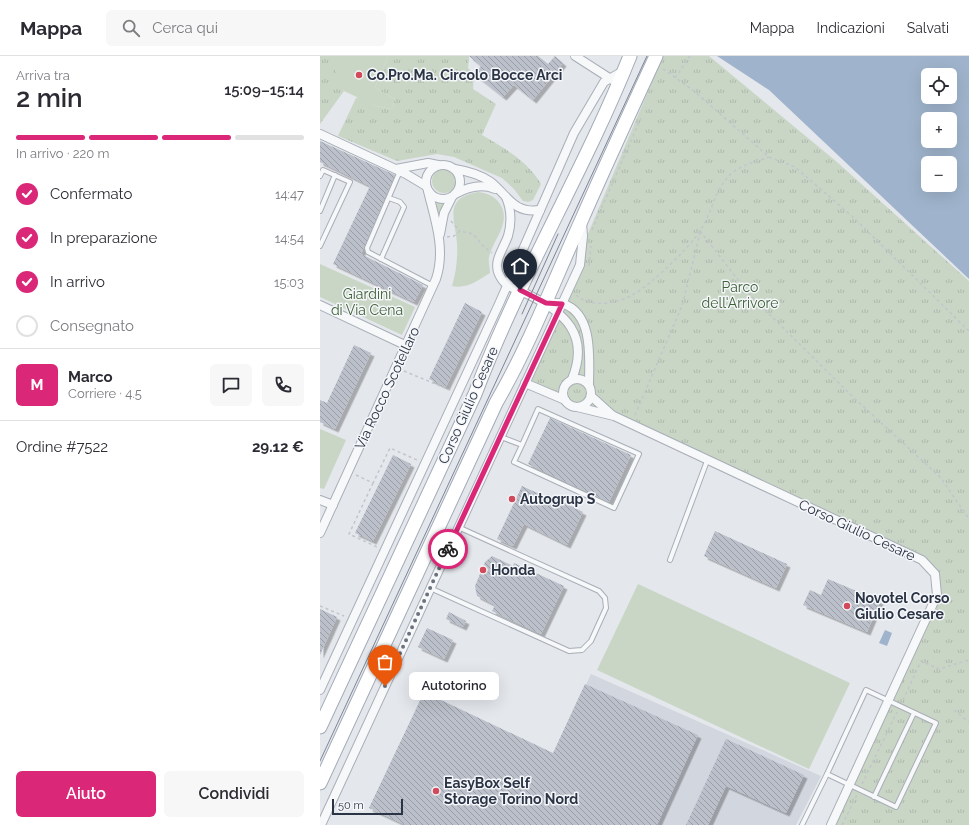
<!DOCTYPE html>
<html lang="it">
<head>
<meta charset="utf-8">
<style>
	body { margin:0; font-family:Raleway,sans-serif; background:#f7f7f7; color:#2b2b33; height:100vh; display:flex; flex-direction:column; font-size:15px; white-space:nowrap }
	* { box-sizing:border-box; margin:0 }
	p { font-size:13px; color:#7c7c81 }
	.icon { flex:none; width:22px; height:22px; fill:none; stroke:currentColor; stroke-width:2; stroke-linecap:round; stroke-linejoin:round }
	.map { position:relative; flex:1; overflow:hidden }
	.panel { display:flex; flex-direction:column; background:#fff; width:320px }
	.panel>* { flex:none }
	.tools { position:absolute; left:601px; top:12px; display:grid; gap:8px }
	.tools a { display:grid; place-items:center; width:36px; height:36px; border-radius:6px; background:#fff; box-shadow:0 4px 16px #0002; font-size:20px }
	.scale { position:absolute; left:12px; bottom:10px; width:71px; box-sizing:border-box; padding-left:4px; border:2px solid #2b3445; border-top:0; font-size:11px; line-height:14px; white-space:nowrap; color:#2b3445; -webkit-text-stroke:3px #f4f6f9; paint-order:stroke }
	.pin { position:absolute; display:grid; place-items:center; width:34px; height:34px; color:#fff; margin:-41px -17px; border-radius:50% 50% 50% 0; rotate:-45deg; box-shadow:0 0 4px #0007 }
	.pin .icon { rotate:45deg }
	.courier { position:absolute; display:grid; place-items:center; width:40px; height:40px; margin:-20px; border:3px solid #db2777; border-radius:50%; background:#fff; color:#222; box-shadow:0 1px 5px #0007 }
	.bubble { position:absolute; height:28px; border-radius:6px; background:#fff; box-shadow:0 4px 16px #0002; font-size:13px; font-weight:600; line-height:28px; text-align:center }
	.head em { font-style:normal; font-weight:600 }
	.head div { display:flex; flex-direction:column-reverse }
	.head { display:flex; align-items:center; justify-content:space-between; height:68px; padding:0 16px }
	h1 { font-size:26px; font-weight:600; line-height:30px }
	.bar { display:grid; grid-template-columns:repeat(4,1fr); gap:6px 4px; align-content:center; height:48px; padding:0 16px }
	.bar i { height:5px; border-radius:3px; background:#e1e1e2 }
	.bar .active { background:#db2777 }
	.bar p { grid-column:span 4 }
	.line { display:flex; align-items:center; gap:10px; padding:0 16px; border-top:1px solid #e1e1e2 }
	.line div { flex:1 }
	.round { display:grid; place-items:center; flex:none; width:42px; height:42px; border-radius:6px; background:#f7f7f7 }
	ol { padding:0 16px; list-style:none }
	li { display:flex; align-items:center; gap:12px; height:44px }
	li p { margin-inline-start:auto }
	li .icon { padding:4px; border-radius:50%; background:#db2777; color:#fff; stroke-width:4 }
	li:last-child { color:#7c7c81 }
	li i { width:22px; height:22px; border:2px solid #e1e1e2; border-radius:50% }
	.primary-button { display:flex; gap:8px; margin-top:auto; padding:8px 16px }
	.primary-button a { flex:1; height:46px; border-radius:6px; background:#db2777; color:#fff; font-size:16px; font-weight:600; line-height:46px; text-align:center }
	.primary-button a+a { background:#f7f7f7; color:#2b2b33 }
	header { display:flex; align-items:center; gap:24px; box-sizing:border-box; height:56px; padding:0 20px; background:#fff; border-bottom:1px solid #e1e1e2 }
	header strong { font-size:19px }
	nav { display:flex; gap:22px; margin-inline-start:auto; font-size:14px }
	.search { width:280px; height:36px; background:#f7f7f7; display:flex; align-items:center; gap:10px; box-sizing:border-box; padding:0 14px; border-radius:6px; color:#7c7c81; font-size:15px }
	main { display:flex; flex:1; min-height:0 }
	.map>svg:first-child { display:block }
	.built { fill:#d2d6de }
	.green { fill:#c9d6c5 }
	.park { fill:url(#park-tufts) }
	.water { fill:#9fb4cc; fill-rule:evenodd }
	.building { fill:url(#building-back-hatch); filter:url(#shadow) }
	.lines { fill:none; stroke-linecap:round; stroke-linejoin:round }
	.service-casing { stroke:#a9aeb7; stroke-width:6 }
	.minor-casing { stroke:#a9aeb7; stroke-width:10 }
	.primary-casing { stroke:#a3abb8; stroke-width:15 }
	.path { stroke:#c2c5cb; stroke-width:1.5; stroke-dasharray:3 3; stroke-linecap:butt }
	.service { stroke:#f7f8fa; stroke-width:4 }
	.minor { stroke:#f7f8fa; stroke-width:8 }
	.primary { stroke:#fff; stroke-width:13 }
	.tram { stroke:#7d8696; stroke-width:1 }
	.done { stroke:#6c737f; stroke-width:4; stroke-dasharray:0 7.2 }
	.route { stroke:#db2777; stroke-width:5 }
	.poi-dot { fill:#d1495b; stroke:#f4f6f9; stroke-width:1.5 }
	.labels { text-anchor:middle; stroke-width:3; stroke-linejoin:round; paint-order:stroke }
	.poi-label { font-size:14px; font-weight:bold; fill:#2b3445; stroke:#f4f6f9; text-anchor:start }
	.park-label { font-size:14px; fill:#3f6138; stroke:#f4f6f9 }
	.street-label { font-size:14px; fill:#2b3445; stroke:#f4f6f9 }
</style>
</head>
<body>
<header>
<strong>Mappa</strong>
<div class="search"><svg class="icon" aria-label="search" viewBox="0 0 24 24"><circle cx="10" cy="10" r="6"/><path d="M15 15l6 6"/></svg>Cerca qui</div>
<nav><a>Mappa</a><a>Indicazioni</a><a>Salvati</a></nav>
</header>
<main>
<section class="panel">
<div class="head"><div><h1>2 min</h1><p>Arriva tra</p></div><em>15:09–15:14</em></div>
<div class="bar"><i class="active"></i><i class="active"></i><i class="active"></i><i></i><p>In arrivo · 220 m</p></div>
<ol>
<li><svg class="icon" aria-label="check" viewBox="0 0 24 24"><path d="M5 12l5 5 9-10"/></svg>Confermato<p>14:47</p></li>
<li><svg class="icon" aria-label="check" viewBox="0 0 24 24"><path d="M5 12l5 5 9-10"/></svg>In preparazione<p>14:54</p></li>
<li><svg class="icon" aria-label="check" viewBox="0 0 24 24"><path d="M5 12l5 5 9-10"/></svg>In arrivo<p>15:03</p></li>
<li><i></i>Consegnato</li>
</ol>
<div class="line" style="height:72px"><b class="round" style="background:#db2777;color:#fff">M</b><div><b>Marco</b><p>Corriere · 4.5</p></div><a class="round"><svg class="icon" aria-label="chat" viewBox="0 0 24 24"><path d="M4 5h16v11H9l-5 4z"/></svg></a><a class="round"><svg class="icon" aria-label="phone" viewBox="0 0 24 24"><path d="M5 4h4l2 5-3 2q2 4 5 5l2-3 5 2v4C11 20 4 13 5 4z"/></svg></a></div>
<div class="line" style="height:52px"><div>Ordine #7522</div><b>29.12 €</b></div>
<div class="primary-button"><a>Aiuto</a><a>Condividi</a></div>
</section>
<div class="map">
<svg width="649" height="769" viewBox="0 0 649 769">
	<defs>
		<pattern id="park-tufts" width="24" height="20" patternUnits="userSpaceOnUse"><rect width="24" height="20" fill="#c9d6c5"/><path d="M3 7l-1-3M5 7V3M7 7l1-3M15 17l-1-3M17 17v-4M19 17l1-3" fill="none" stroke="#adb8ab"/></pattern>
		<pattern id="building-back-hatch" width="6" height="6" patternUnits="userSpaceOnUse"><rect width="6" height="6" fill="#bbc0ca"/><path d="M-1 5l2 2M0 0l6 6M5-1l2 2" fill="none" stroke="#989da6"/></pattern>
		<filter id="shadow"><feDropShadow dx="3.5" dy="3.5" stdDeviation="0" flood-color="#0004"/></filter>
	</defs>
	<rect width="100%" height="100%" fill="#e4e7ec"/>
	<path class="built" d="M271,618l230,102 -25,49h-276z"/>
	<g class="green">
		<path d="M7,0h61l-13,32 20,11 -3,10 -16,-3 -32,-15z"/>
		<circle cx="124" cy="125" r="12"/>
		<path d="M158,136c9,1 17,4 22,12 12,19 -7,35 -11,53 -1,5 1,11 1,16 -13,8 -23,16 -38,13 4,-13 6,-29 5,-43 -2,-24 -14,-45 21,-51z"/>
		<path d="M116,145l8,2 -4,14h-2z"/>
		<path d="M0,208l95,43 -13,28 -82,-38z"/>
		<path d="M0,373l26,11 -22,49 -4,-1z"/>
		<path d="M318,528l212,99 -41,86 -212,-99z"/>
	</g>
	<g class="park">
		<path d="M0,0h7l3,2 14,33 -24,33z"/>
		<path d="M68,0h81l-1,12 6,6 -1,15 23,15 -14,31c23,14 45,25 59,49l-8,16 -5,2 -5,-1 -9,-12 -12,-11 -48,-21 -17,-3 -40,7 -59,-25 18,-38 3,-1 17,9 16,3 3,-10 -20,-11z"/>
		<path d="M343,0h46l128,106 132,119v544h-138l106,-230 -2,-21 -13,-14 -291,-136 -106,-41z"/>
	</g>
	<g class="water">
		<path d="M397,0h252v223l-200,-189zM608,19h22v22h-22zM608,63h22v22h-22zM608,107h22v22h-22z"/>
		<path d="M565,574l7,3 -5,13 -8,-3z"/>
	</g>
	<g class="building">
		<path d="M149,0h69l10,8 7,-8 8,7 -30,37 -19,-15 -11,12 -29,-23 7,-8z"/>
		<path d="M0,85l75,34 -34,79 62,31 -9,17 -81,-38 37,-78 -50,-24z"/>
		<path d="M145,247l17,9 -36,75 -17,-8z"/>
		<path d="M34,289l17,8 -36,76 -15,-7v-22l7,3z"/>
		<path d="M230,362l81,37 -22,47 -81,-38z"/>
		<path d="M73,399l18,9 -38,77 -18,-8z"/>
		<path d="M202,430l24,11 1,-3 36,18 -16,33 -43,-21 -11,22 -16,-7z"/>
		<path d="M395,475l72,33 -11,24 -72,-32z"/>
		<path d="M172,500l21,10 1,-3 50,23 -23,48 -49,-23 3,-6 -18,-9 -2,-10 10,-24z"/>
		<path d="M508,523l52,22 -13,31 -64,-27 7,-15 11,5z"/>
		<path d="M0,553l17,8 -17,38z"/>
		<path d="M129,556l17,9 -3,6 -17,-8z"/>
		<path d="M107,572l26,12 -9,19 -26,-12z"/>
		<path d="M265,628l113,51 -41,90h-251l-37,-17 55,-116 129,61z"/>
		<path d="M406,683l78,36 -18,38 -60,-27 -18,39h-22z"/>
	</g>
	<g class="lines">
		<defs>
			<g id="service">
				<path d="M80,115l-33,77 1,4 65,34"/>
				<path d="M0,120l3,-6 27,12 -30,64"/>
				<path d="M0,155l15,-36"/>
				<path d="M61,203l23,-52 -4,-5 -11,-4"/>
				<path d="M181,381l21,8 16,-36 101,45 -25,54 -100,-46 8,-17"/>
				<path d="M350,504l37,-99"/>
				<path d="M110,532l139,63 13,-1 9,-9 15,-33 -1,-10 -6,-7 -141,-64"/>
				<path d="M546,634l70,33 -40,84 -69,-33z"/>
				<path d="M554,741l40,-84"/>
				<path d="M482,769l25,-51"/>
			</g>
			<g id="minor">
				<path d="M255,0l39,25"/>
				<path d="M0,78l86,40 20,12"/>
				<circle cx="123" cy="126" r="17"/>
				<path d="M76,113l32,-6 10,2"/>
				<path d="M135,113c12,2 26,6 36,13 17,14 23,32 49,28"/>
				<path d="M135,138c13,-7 26,-11 40,-5"/>
				<path d="M186,141c5,12 6,25 2,39 -5,14 -17,27 -7,42 5,9 17,12 26,16 38,18 63,41 45,85"/>
				<path d="M120,178l4,-21 8,-16"/>
				<path d="M226,247c6,0 13,-1 18,1 30,11 25,56 25,81"/>
				<path d="M0,249l87,41"/>
				<circle cx="257" cy="337" r="14"/>
				<path d="M205,327l40,17"/>
				<path d="M271,340l21,19"/>
				<path d="M257,351l37,9 308,144 13,14 2,21 -106,230"/>
				<path d="M0,444l13,5"/>
				<path d="M0,477l116,-254c10,-30 -1,-59 -8,-88"/>
				<path d="M0,634l179,-386 75,-171 30,-51 19,-11"/>
				<path d="M1,769l259,-560 3,-29 -1,-13"/>
			</g>
			<g id="primary">
				<path d="M0,671l155,-333c44,-116 109,-223 155,-338"/>
				<path d="M0,727l176,-380c34,-59 58,-122 86,-184 24,-55 49,-109 74,-163"/>
			</g>
		</defs>
		<use href="#service" class="service-casing"/>
		<use href="#minor" class="minor-casing"/>
		<use href="#primary" class="primary-casing"/>
		<g class="path">
			<path d="M343,13l31,22 75,66 26,10 58,50 116,114"/>
			<path d="M355,22l15,-22"/>
			<path d="M131,165l9,10"/>
			<path d="M272,174l49,-112"/>
			<path d="M380,175l49,63 103,102 88,81 29,42"/>
			<path d="M127,181l7,-1 6,-5 13,3 11,13 8,6"/>
			<path d="M269,210l2,-20"/>
			<path d="M256,239c15,13 42,9 58,-1 19,-11 54,-45 66,-63 11,-16 14,-39 28,-54 9,-11 27,-15 41,-20"/>
			<path d="M84,315l46,19"/>
			<path d="M315,359l47,-109 18,-73"/>
			<path d="M36,419l17,8 17,-35 27,12"/>
			<path d="M53,427l-24,51 28,13"/>
			<path d="M0,550l24,10"/>
			<path d="M583,644l18,-39 18,8 30,-9"/>
			<path d="M634,654l15,12"/>
			<path d="M542,728l35,-72"/>
			<path d="M522,769l15,-30"/>
		</g>
		<use href="#service" class="service"/>
		<use href="#minor" class="minor"/>
		<use href="#primary" class="primary"/>
		<g class="tram">
			<path d="M202,258l36,-80"/>
			<path d="M0,705l327,-705"/>
		</g>
	</g>
	<g class="lines">
		<path class="done" d="M65,630l63,-137"/>
		<path class="route" d="M128,493l114,-245 -16,-1 -26,-13"/>
	</g>
	<g class="poi-dot">
		<circle cx="39" cy="19" r="4"/>
		<circle cx="192" cy="443" r="4"/>
		<circle cx="163" cy="514" r="4"/>
		<circle cx="527" cy="550" r="4"/>
		<circle cx="116" cy="735" r="4"/>
	</g>
	<g class="labels">
		<g class="poi-label">
			<text x="47" y="24">Co.Pro.Ma. Circolo Bocce Arci</text>
			<text x="200" y="448">Autogrup S</text>
			<text x="171" y="519">Honda</text>
			<text x="535" y="547">Novotel Corso<tspan x="535" dy="16">Giulio Cesare</tspan></text>
			<text x="124" y="732">EasyBox Self<tspan x="124" dy="16">Storage Torino Nord</tspan></text>
		</g>
		<g class="park-label">
			<text x="420" y="236">Parco<tspan x="420" dy="16">dell'Arrivore</tspan></text>
			<text x="47" y="243">Giardini<tspan x="47" dy="16">di Via Cena</tspan></text>
		</g>
		<g class="street-label">
			<text transform="translate(67 332) rotate(-65)" y="5">Via Rocco Scotellaro</text>
			<text transform="translate(148 349) rotate(-66)" y="5">Corso Giulio Cesare</text>
			<text transform="translate(537 474) rotate(25)" y="5">Corso Giulio Cesare</text>
		</g>
	</g>
</svg>
<div class="tools">
<a><svg class="icon" aria-label="locate" viewBox="0 0 24 24"><circle cx="12" cy="12" r="6"/><path d="M12 2v4M12 18v4M2 12h4M18 12h4"/></svg></a>
<a>+</a>
<a>−</a>
</div>
<div class="scale">50 m</div>
<div class="pin" style="left:65px;top:630px;background:#ea580c"><svg class="icon" aria-label="bag" viewBox="0 0 24 24"><path d="M5 8h14l-1 12H6zM9 8a3 3 0 0 1 6 0"/></svg></div>
<div class="pin" style="left:200px;top:234px;background:#1f2937"><svg class="icon" aria-label="home" viewBox="0 0 24 24"><path d="M3 11l9-7 9 7M6 9v11h12V9"/></svg></div>
<div class="courier" style="left:128px;top:493px"><svg class="icon" aria-label="bike" viewBox="0 0 24 24"><circle cx="6" cy="16" r="4"/><circle cx="18" cy="16" r="4"/><path d="M6 16l4-8h5l3 8M10 8l3 8H6M13 5h3"/></svg></div>
<div class="bubble" style="left:89px;top:616px;width:90px">Autotorino</div>
</div>
</main>
</body>
</html>
